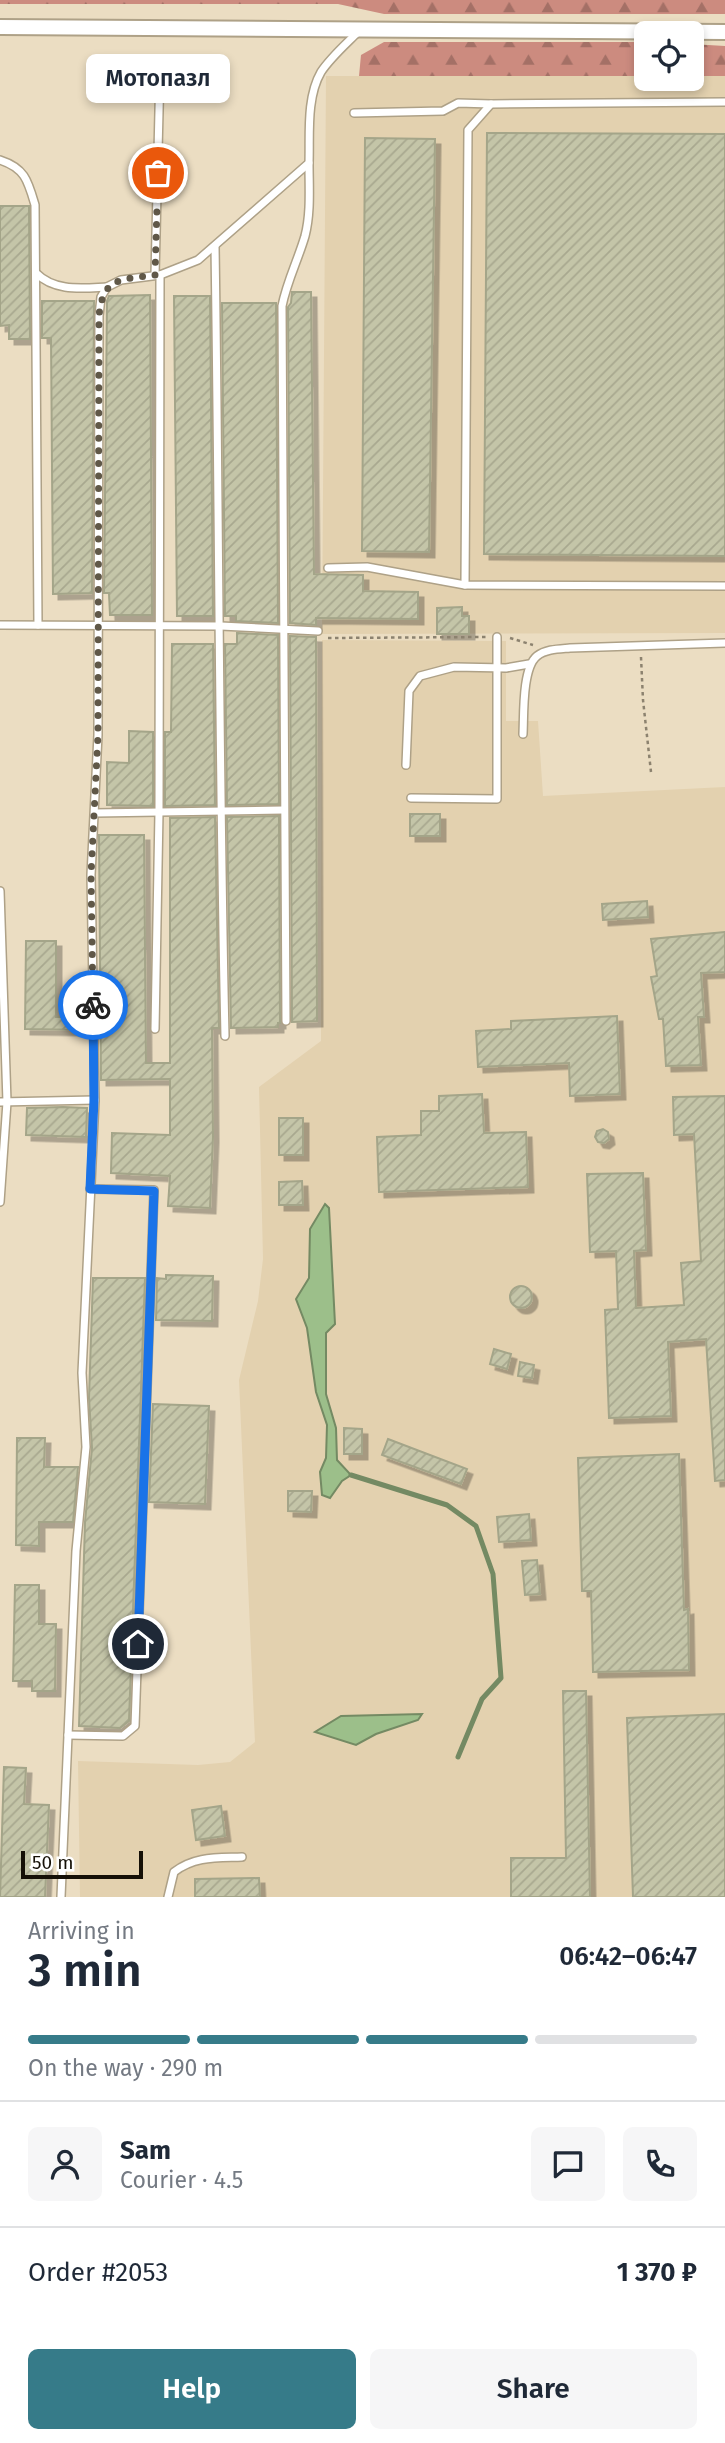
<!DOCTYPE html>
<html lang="en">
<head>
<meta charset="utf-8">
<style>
	body { margin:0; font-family:"Fira Sans",sans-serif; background:#f6f6f7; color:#1f2937; height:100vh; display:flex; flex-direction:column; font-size:26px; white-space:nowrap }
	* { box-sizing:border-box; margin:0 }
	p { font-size:23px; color:#747a83 }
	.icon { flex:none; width:38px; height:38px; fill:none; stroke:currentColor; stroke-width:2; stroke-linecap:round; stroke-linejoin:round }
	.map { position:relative; height:1897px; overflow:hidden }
	.sheet { display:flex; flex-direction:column; background:#fff; flex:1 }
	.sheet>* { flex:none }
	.fabs { position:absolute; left:634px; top:21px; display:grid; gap:14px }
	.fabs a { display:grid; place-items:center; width:70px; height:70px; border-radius:10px; background:#fff; box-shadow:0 4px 10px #0003; font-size:35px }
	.scale { position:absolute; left:21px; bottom:18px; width:122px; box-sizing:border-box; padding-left:7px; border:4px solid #151007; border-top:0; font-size:19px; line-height:24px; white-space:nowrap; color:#151007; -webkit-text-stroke:5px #fff; paint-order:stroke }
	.pin { position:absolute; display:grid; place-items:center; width:60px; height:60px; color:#fff; margin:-30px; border:4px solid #fff; border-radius:50%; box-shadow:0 2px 7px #0007 }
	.courier { position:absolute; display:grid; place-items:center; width:70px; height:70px; margin:-35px; border:5px solid #1a73e8; border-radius:50%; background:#fff; color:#222; box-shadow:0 2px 9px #0007 }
	.bubble { position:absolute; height:49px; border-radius:10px; background:#fff; box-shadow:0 4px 10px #0003; font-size:23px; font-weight:600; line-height:49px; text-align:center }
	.overview em { font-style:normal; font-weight:600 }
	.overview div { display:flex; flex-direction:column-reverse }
	.overview { display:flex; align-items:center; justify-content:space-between; height:119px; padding:0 28px }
	h1 { font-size:46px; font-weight:600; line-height:52px }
	.bar { display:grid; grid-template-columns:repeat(4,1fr); gap:10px 7px; align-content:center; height:84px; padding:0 28px }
	.bar i { height:9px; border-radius:5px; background:#e0e1e3 }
	.bar .selected { background:#367b89 }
	.bar p { grid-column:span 4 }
	.line { display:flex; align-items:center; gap:18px; padding:0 28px; border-top:2px solid #e0e1e3 }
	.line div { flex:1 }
	.round { display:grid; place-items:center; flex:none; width:74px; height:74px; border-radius:10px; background:#f6f6f7 }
	.primary-button { display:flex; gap:14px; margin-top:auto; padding:14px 28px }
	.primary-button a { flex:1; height:80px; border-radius:10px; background:#367b89; color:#fff; font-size:28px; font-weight:600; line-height:80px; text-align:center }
	.primary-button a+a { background:#f6f6f7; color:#1f2937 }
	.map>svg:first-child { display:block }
	.built { fill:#e3d1af }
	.forest { fill:url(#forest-firs) }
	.water { fill:#9cbf8a; stroke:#748a63; stroke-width:2 }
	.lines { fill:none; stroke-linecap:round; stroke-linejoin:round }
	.stream { stroke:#748a63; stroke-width:5 }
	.building { fill:url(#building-hatch); stroke:#a4a589; stroke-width:2; filter:url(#shadow) }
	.service-casing { stroke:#aea187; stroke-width:10 }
	.minor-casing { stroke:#aea187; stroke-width:18 }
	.path { stroke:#8c826f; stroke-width:2.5; stroke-dasharray:3.5 3.5; stroke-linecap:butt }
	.service { stroke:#fff; stroke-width:7 }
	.minor { stroke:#fff; stroke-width:14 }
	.done { stroke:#605848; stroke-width:7; stroke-dasharray:0 12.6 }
	.route { stroke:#1a73e8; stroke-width:9 }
</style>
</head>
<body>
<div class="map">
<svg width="725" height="1897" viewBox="0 0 725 1897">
	<defs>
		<pattern id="forest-firs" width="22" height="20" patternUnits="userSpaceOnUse" patternTransform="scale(1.75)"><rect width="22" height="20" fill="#cc8b7f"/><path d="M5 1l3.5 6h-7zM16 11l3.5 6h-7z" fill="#a47066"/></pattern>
		<pattern id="building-hatch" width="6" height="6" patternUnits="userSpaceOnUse" patternTransform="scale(1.75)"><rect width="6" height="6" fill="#c4c5a8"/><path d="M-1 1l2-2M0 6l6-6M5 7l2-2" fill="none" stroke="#a8a88f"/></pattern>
		<filter id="shadow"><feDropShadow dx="5.5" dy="5.5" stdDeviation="0" flood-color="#0004"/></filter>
	</defs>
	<rect width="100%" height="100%" fill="#ebddc2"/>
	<g class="built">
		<path d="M326,76h320v3h45v-3h34v557l-403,1z"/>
		<path d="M322,640l184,1v80h32l5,75 182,-9v1110h-645l-2,-136 120,4 32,-3 25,-20 -16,-362 19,-79 5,-42 -4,-172 62,-46z"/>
	</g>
	<g class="forest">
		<path d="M0,0h725v14h-341l-46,-10h-338z"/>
		<path d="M384,42h262v34h-287l2,-21z"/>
		<path d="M691,44l34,2v30h-34z"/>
	</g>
	<g class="water">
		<path d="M325,1204l4,4 6,116 -9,9v61l10,34 1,32 14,15 -9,6 -12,17 -8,-3 -2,-23 6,-14 1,-33 -11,-33 -9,-64 -11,-29 13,-21 1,-49z"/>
		<path d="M422,1714l-4,6 -42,14 -20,11 -41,-13 26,-16z"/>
	</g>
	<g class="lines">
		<path class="stream" d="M351,1475l96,30 29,21 17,48 8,104 -19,21 -24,58"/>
	</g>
	<g class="building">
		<path d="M487,133l238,1v422l-241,-2z"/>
		<path d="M365,138l70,1 -6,413 -67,-1z"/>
		<path d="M0,206h29l1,133h-21v-14l-9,1z"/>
		<path d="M292,292h19l3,282 49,1v16l55,1v27l-102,-1v7l-26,-2 -2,-316 3,-4z"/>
		<path d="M150,295l2,320h-42l-1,-22h-5l3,-292 2,-5z"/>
		<path d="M174,296h36l3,320h-36z"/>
		<path d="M42,301h52l-2,292 -39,1 -2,-256h-9z"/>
		<path d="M222,303h54l2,320 -42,-2v-5h-11z"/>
		<path d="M462,607v9h7v18h-32v-26z"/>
		<path d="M237,633l41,2 1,169 -52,1 -2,-161h12z"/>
		<path d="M290,636l26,1 1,384 -25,1z"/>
		<path d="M172,644h41l2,161 -50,1v-74h6z"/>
		<path d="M129,731l24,1v74l-46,-1v-43l22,1z"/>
		<rect x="410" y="814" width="30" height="22"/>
		<path d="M279,816l1,207h-2v4l-47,1 -4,-211z"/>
		<path d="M215,817l4,211h-7l1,109 -3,71 -42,-2 2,-30 -59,-3 1,-40 58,2v-56l-69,1 -2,-245h45l2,228h24v-245z"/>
		<path d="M647,901l1,16 -45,3 -1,-16z"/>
		<path d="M725,932v40l-24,1 3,44h-6l3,48 -35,1 -3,-47h-4l-8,-42 6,-1 -6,-37z"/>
		<path d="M26,941h30v76h31l1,13 -63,-1z"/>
		<path d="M617,1016l3,78 -50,2 -1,-33 -91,4 -2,-36 35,-2v-8z"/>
		<path d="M482,1094l2,39 42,-1 2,55 -149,5 -2,-55 44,-2v-24h18v-15z"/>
		<path d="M725,1096v384l-10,1 -9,-142 -38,3 3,74 -62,2 -4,-108 13,-1 -2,-58 -26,1 -3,-78 56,-1 3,77 -12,1 2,57 48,-3 -3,-42 20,-2 -7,-127 -20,1 -1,-38z"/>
		<path d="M63,1107l24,1 -1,29 -60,-2 1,-27z"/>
		<rect x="279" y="1118" width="24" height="37"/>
		<path d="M603,1129l5,3 1,7 -5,4 -6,-1 -3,-5 2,-6z"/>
		<path d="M302,1181l1,24h-24v-23z"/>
		<path d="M166,1275l47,1 -1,45 -56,-1 1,-42 9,1z"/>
		<path d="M93,1278h52l-16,443 -9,7 -41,-2 6,-204 7,-74 -3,-50z"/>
		<circle cx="521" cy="1297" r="11"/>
		<path d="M494,1349l17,5 -4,15 -17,-5z"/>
		<path d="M520,1362l14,3 -2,13 -14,-2z"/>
		<path d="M153,1404l56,2 -4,98 -56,-2z"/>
		<path d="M344,1428l18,1v25h-18z"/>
		<path d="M17,1438h28l-1,29h34l-5,55h-34v24l-23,-1z"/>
		<path d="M388,1439l79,30 -6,15 -79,-29z"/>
		<path d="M679,1454l5,156 4,-1 1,61 -96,2 -2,-81h-9l-4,-133z"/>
		<path d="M288,1491h24l-1,21 -23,-1z"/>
		<path d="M529,1514l2,26 -32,2 -2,-25z"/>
		<path d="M537,1560l3,34 -15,1 -3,-34z"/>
		<path d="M15,1585h24v39h17l-1,67h-23v-10h-19z"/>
		<path d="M563,1691h23l4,206h-79v-39h55z"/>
		<path d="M725,1714v183h-92l-6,-179z"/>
		<path d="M4,1767l22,1 -2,36 25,1 -4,92h-45z"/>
		<path d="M221,1806l4,30 -29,4 -4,-30z"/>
		<path d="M259,1878l1,19h-65v-18z"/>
	</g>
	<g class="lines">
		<defs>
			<g id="service">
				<path d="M354,113l89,-2 15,-8 33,1"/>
				<path d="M0,160c25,8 28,21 35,45l3,420"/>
				<path d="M215,246c4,264 4,527 10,790"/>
				<path d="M36,273c19,19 46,15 71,14"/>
				<path d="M155,275l5,-205"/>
				<path d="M328,568l39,-1 98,18 260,1"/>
				<path d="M465,585l3,-455 23,-26 234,-2"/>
				<path d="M0,625l221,1 97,5"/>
				<path d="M523,734c1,-19 -1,-66 14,-78 9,-7 22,-7 33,-8l155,-5"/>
				<path d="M406,765l3,-74 11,-15 34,-9 52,1 23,-4"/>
				<path d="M411,798l86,1v-162"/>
				<path d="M95,813l188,-3"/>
				<path d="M0,891l7,211 -7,100"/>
				<path d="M286,1021l-4,-715c5,-25 16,-46 23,-70 6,-23 4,-48 4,-73"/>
				<path d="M155,1029l4,-217 1,-537"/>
				<path d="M0,1102l95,-2"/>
				<path d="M68,1735l55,1 12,-10 19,-536 -64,-1"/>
				<path d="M61,1897l15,-346 10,-104 -4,-74 13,-273 -4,-225 7,-140 1,-419 2,-19 6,-10 14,-7 39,-5 38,-15 111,-97c1,-28 -3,-65 12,-91 10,-15 24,-27 37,-40"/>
				<path d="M168,1897l6,-25c21,-16 43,-14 68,-15"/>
			</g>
			<path id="minor" d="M0,27l725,5"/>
		</defs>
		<use href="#service" class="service-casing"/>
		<use href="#minor" class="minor-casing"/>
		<g class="path">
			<path d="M328,638l158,-1"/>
			<path d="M510,638l23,7"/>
			<path d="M641,657l2,43 8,72"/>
		</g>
		<use href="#service" class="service"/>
		<use href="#minor" class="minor"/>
	</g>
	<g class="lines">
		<path class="done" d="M93,1005l-2,-130 7,-140 1,-419c4,-40 22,-36 56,-41l3,-102"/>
		<path class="route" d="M93,1005l1,95 -4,89 64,2 -16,453"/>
	</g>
</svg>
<div class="fabs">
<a><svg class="icon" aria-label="locate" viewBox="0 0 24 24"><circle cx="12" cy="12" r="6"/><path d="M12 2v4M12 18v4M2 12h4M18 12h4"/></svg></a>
</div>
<div class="scale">50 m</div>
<div class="pin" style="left:158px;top:173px;background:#ea580c"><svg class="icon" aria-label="bag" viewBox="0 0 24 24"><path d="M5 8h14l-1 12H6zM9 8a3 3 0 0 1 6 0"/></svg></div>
<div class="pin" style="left:138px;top:1644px;background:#1f2937"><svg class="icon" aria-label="home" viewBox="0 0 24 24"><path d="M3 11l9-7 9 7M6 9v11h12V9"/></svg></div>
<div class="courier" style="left:93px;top:1005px"><svg class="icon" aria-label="bike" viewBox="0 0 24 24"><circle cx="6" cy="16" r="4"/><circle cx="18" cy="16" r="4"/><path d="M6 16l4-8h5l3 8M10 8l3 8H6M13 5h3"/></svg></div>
<div class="bubble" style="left:86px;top:54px;width:144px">Мотопазл</div>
</div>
<section class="sheet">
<div class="overview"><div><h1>3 min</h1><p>Arriving in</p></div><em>06:42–06:47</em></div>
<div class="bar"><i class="selected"></i><i class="selected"></i><i class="selected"></i><i></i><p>On the way · 290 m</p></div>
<div class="line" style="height:126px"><a class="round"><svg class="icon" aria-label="person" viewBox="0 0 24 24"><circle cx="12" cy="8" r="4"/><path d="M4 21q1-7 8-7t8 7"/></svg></a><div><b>Sam</b><p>Courier · 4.5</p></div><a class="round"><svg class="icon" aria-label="chat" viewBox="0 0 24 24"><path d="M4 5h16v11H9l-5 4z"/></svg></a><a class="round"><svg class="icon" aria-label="phone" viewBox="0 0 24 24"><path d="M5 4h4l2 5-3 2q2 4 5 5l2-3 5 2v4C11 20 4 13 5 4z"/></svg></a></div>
<div class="line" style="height:91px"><div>Order #2053</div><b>1 370 ₽</b></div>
<div class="primary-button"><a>Help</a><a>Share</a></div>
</section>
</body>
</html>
